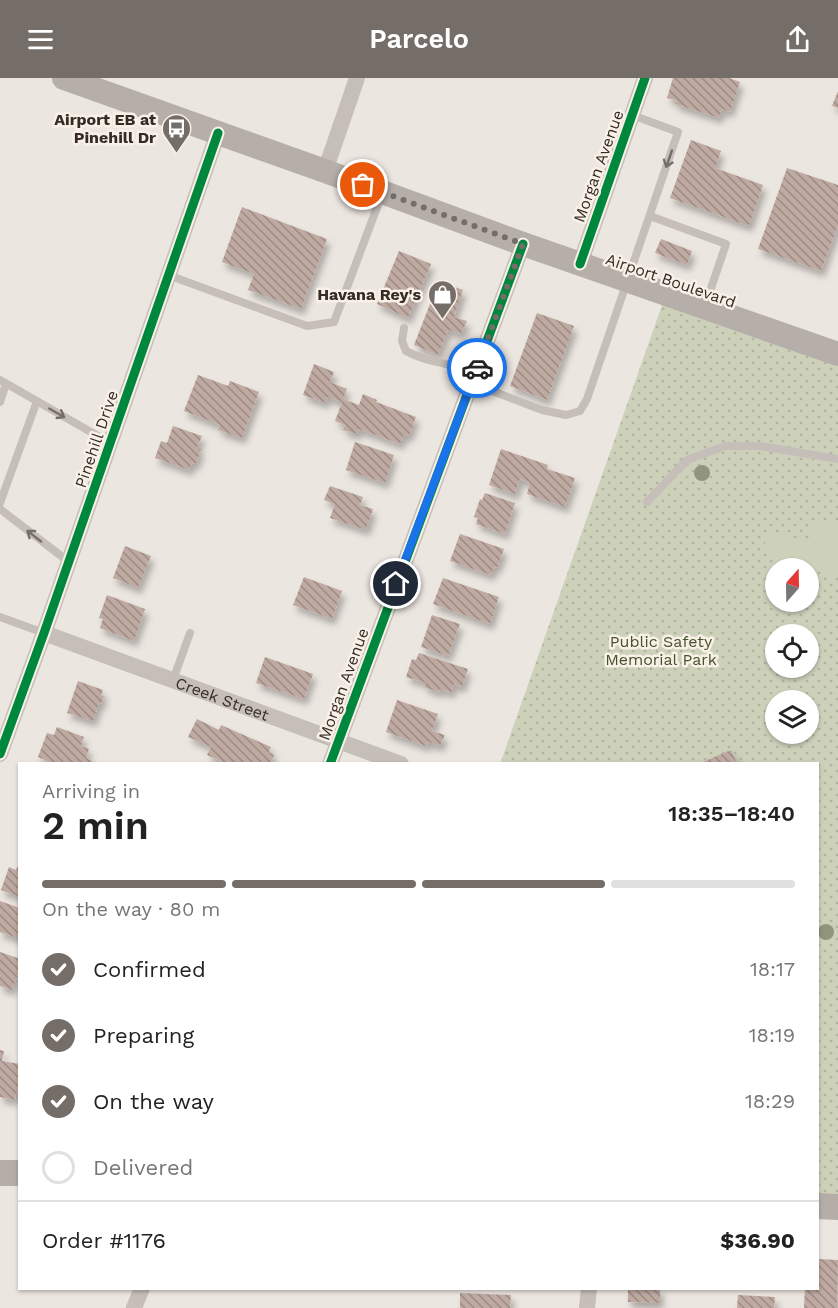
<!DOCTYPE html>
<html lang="en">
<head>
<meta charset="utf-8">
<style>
	body { margin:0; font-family:"Work Sans",sans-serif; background:#f6f6f6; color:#222; height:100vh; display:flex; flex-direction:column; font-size:22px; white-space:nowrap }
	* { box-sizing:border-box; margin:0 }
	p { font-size:20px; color:#767676 }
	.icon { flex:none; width:33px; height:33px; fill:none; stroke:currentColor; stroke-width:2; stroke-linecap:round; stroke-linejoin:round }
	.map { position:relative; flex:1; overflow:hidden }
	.sheet { position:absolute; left:18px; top:684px; width:801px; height:528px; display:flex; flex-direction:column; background:#fff; border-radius:0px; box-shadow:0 2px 4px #0004 }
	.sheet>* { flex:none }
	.needle { width:39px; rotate:20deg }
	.tools { position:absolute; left:765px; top:480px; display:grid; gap:12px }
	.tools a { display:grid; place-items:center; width:54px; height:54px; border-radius:50%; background:#fff; box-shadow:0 2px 4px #0004; font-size:30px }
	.pin { position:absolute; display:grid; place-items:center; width:51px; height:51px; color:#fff; margin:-26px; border:3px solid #fff; border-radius:50%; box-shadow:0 2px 6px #0007 }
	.courier { position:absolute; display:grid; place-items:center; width:60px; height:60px; margin:-30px; border:4px solid #1a73e8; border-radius:50%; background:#fff; color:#222; box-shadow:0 2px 8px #0007 }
	.overview em { font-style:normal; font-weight:600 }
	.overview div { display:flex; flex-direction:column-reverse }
	.overview { display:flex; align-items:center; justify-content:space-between; height:102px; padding:0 24px }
	h1 { font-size:39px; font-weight:600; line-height:45px }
	.bar { display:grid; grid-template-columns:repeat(4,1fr); gap:9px 6px; align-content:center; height:72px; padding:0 24px }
	.bar i { height:8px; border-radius:4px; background:#e0e0e0 }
	.bar .on { background:#756d68 }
	.bar p { grid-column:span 4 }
	.line { display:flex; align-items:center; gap:15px; padding:0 24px; border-top:2px solid #e0e0e0 }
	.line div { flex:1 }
	ol { padding:0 24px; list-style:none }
	li { display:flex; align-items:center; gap:18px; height:66px }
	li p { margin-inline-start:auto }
	li .icon { padding:6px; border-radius:50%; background:#756d68; color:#fff; stroke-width:4 }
	li:last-child { color:#767676 }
	li i { width:33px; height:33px; border:3px solid #e0e0e0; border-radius:50% }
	header { display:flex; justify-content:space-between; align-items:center; height:78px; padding:0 24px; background:#756d68; color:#fff; font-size:27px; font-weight:600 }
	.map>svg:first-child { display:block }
	.park { fill:url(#park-dots); fill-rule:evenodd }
	.garden { fill:#cdd1ba }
	.building { fill:url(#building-back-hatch); filter:url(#shadow) }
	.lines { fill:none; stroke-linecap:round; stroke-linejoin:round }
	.lane { stroke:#c5beb9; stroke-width:8 }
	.street { stroke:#c5beb9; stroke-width:16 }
	.secondary { stroke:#b6aea9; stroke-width:24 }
	.primary { stroke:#b4ada8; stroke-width:26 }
	.cycleway-casing { stroke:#f9f1e7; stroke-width:13 }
	.cycleway { stroke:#00873e; stroke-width:9 }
	.tree { fill:#90957d }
	.oneway { stroke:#766e69 }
	.done { stroke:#756d68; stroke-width:6; stroke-dasharray:0 10.8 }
	.route { stroke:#1a73e8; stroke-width:8 }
	.labels { text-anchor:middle; stroke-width:5; stroke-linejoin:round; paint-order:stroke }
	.poi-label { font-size:16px; font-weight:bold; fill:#352c27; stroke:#f9f1e7; text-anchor:end }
	.street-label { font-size:16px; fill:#352c27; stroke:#f9f1e7 }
	.park-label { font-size:16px; fill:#45532c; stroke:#f9f1e7 }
</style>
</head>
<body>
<header><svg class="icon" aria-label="menu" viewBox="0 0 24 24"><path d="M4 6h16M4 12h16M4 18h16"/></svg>Parcelo<svg class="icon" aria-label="share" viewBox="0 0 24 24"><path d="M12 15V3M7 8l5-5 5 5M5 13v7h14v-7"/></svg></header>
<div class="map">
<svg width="838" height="1230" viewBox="0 0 838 1230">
	<defs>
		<pattern id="park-dots" width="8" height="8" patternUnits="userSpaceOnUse" patternTransform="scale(1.5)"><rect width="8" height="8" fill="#cdd1ba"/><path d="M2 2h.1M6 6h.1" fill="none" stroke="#b1b4a0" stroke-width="1.8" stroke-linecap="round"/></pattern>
		<pattern id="building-back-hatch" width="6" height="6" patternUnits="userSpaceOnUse" patternTransform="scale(1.5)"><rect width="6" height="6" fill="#bfaaa2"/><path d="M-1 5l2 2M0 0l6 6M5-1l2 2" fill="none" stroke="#9c8b84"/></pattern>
		<filter id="shadow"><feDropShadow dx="3.5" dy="6" stdDeviation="3" flood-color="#0004"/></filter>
	</defs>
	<rect width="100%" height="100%" fill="#ece6e0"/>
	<path class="park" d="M666,216l172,60v853l-20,-1v-442h-318zM776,490h32v34h-32zM776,556h32v34h-32zM776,622h32v34h-32z"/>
	<path class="garden" d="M816,441l10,3 12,-1v53l-1,3 -75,-26 8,-21 38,13z"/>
	<g class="building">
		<path d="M673,0h56l11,4 -10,30 -8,-3 -3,9 -44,-14 1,-4 -9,-2z"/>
		<path d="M838,13v17l-6,-2z"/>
		<path d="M691,62l30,11 -6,17 48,17 -14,41 -79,-28z"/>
		<path d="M787,90l51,17v40l-17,46 -63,-22z"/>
		<path d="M242,129l85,32 -26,70 -53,-19 6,-16 -32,-12z"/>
		<path d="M661,161l31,12 -5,14 -32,-12z"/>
		<path d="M399,173l32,13 -23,54 -31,-14z"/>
		<path d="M439,203l24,9 -9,27 13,4 -6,13 -13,-4 -10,25 -24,-10z"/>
		<path d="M537,235l37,13 -27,74 -37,-14z"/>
		<path d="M314,286l20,8 -4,10 17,7 -4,10 16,6 4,-11 14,6 -1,2 40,15 -7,19 -5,-1 -4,9 -41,-15 -2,5 -14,-4 2,-5 -10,-4 7,-19 -15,-5 -2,6 -22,-8z"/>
		<path d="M198,297l30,11 2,-5 29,11 -17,46 -24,-8 2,-5 -36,-14z"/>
		<path d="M173,348l29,10 -5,12 4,1 -5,15 -4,-1 -3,7 -34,-12 6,-17 6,2z"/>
		<path d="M355,364l39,13 -9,28 -39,-13z"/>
		<path d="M501,371l47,16 -1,4 28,9 -10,29 -38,-13 3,-11 -10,-4 -5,15 -26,-9z"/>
		<path d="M330,408l33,11 -3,8 13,4 -7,21 -36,-12 5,-14 -11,-4z"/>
		<path d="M485,415l30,10 -10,31 -29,-10 2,-6 -4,-1 6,-18 2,1z"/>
		<path d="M460,456l44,15 -7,19 -3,-1 -3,8 -41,-14z"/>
		<path d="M125,468l26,10 -13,32 -25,-10z"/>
		<path d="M304,499l38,14 -10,28 -39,-14z"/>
		<path d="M443,500l56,19 -9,27 -57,-20z"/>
		<path d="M107,517l38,14 -11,32 -34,-13 3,-9 -4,-1z"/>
		<path d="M432,537l28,9 -12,32 -27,-9z"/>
		<path d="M419,575l49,16 -6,18 -8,-3 -3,9 -11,-4 -1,3 -15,-5 2,-4 -20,-6 6,-18 4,1z"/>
		<path d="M265,579l48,17 -9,25 -48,-16z"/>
		<path d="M78,603l25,9 -2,5 3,1 -3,8 -2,-1 -6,18 -26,-8z"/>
		<path d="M397,622l41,14 -6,17 13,4 -5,11 -12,-4 -2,4 -40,-14z"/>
		<path d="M197,641l22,11 2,-5 50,22 -2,5 5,3 -4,9h-50l1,-3 -14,-6 4,-8 -23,-10z"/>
		<path d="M57,649l27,10 -3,9 8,3 -3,9 5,2 -1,4h-35l-17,-7 9,-24 7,2z"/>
		<path d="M731,672l6,13h-37z"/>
		<path d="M20,784v35l-19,-7 8,-23 7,3z"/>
		<path d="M0,823l20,7v31l-20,-7z"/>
		<path d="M0,874l20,7v9l-8,22 -12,-4z"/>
		<path d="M0,972l4,1 -2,10 18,3v29h-4l-1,7 -15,-3z"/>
		<path d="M818,1181l20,1 -1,48h-33l1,-20h13z"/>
		<path d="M628,1210h32v15l-32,-1z"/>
		<path d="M460,1215l51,2 -1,13h-50z"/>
		<path d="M738,1217l37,2 -1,11h-37z"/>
	</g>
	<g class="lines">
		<g class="lane">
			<path d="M650,138l76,28 -21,62"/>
			<path d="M168,197l139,51 27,-4 48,-128"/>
			<path d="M404,250l-2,13 4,10c21,12 46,12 69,21"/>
			<path d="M0,302l110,63"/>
			<path d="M471,305l71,27 24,5 14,-4 7,-12 91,-267 -46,-17"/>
			<path d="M0,324l6,-18"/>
			<path d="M647,424l40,-42 38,-14h35l78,13"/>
			<path d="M0,425l37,-102"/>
			<path d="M0,431l69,53"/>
			<path d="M0,539l44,16"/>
			<path d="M173,602l17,-47"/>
		</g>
		<g class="street">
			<path d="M325,93l32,-93"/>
			<path d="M580,186l65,-186"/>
			<path id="s1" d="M44,555l357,131"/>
			<path d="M0,676l44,-121 174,-500"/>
			<path d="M330,686l193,-520"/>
			<path d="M134,1230l8,-20"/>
			<path d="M587,1230l2,-20"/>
		</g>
		<path class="secondary" d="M64,0l261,93 198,73 315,110"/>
		<g class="primary">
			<path d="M0,1095h20"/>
			<path d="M818,1128l20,1"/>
		</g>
		<defs>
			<g id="cycleway">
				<path d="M580,186l65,-186"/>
				<path d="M0,676l44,-121 174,-500"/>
				<path d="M330,686l193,-520"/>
			</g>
		</defs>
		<use href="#cycleway" class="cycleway-casing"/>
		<use href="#cycleway" class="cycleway"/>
	</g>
	<g class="tree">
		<circle cx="702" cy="395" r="8"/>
		<circle cx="826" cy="854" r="8"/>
	</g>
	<defs><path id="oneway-shaft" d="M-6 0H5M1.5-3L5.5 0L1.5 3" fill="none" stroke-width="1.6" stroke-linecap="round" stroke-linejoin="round" transform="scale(1.5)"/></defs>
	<g class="oneway">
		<use href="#oneway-shaft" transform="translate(669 81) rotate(109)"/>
		<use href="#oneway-shaft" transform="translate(57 335) rotate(30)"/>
		<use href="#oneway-shaft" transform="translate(34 458) rotate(-142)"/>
	</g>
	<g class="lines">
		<path class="done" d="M363,107l160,59 -46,124"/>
		<path class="route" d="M396,506l81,-216"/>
	</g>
	<defs>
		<symbol id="bus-pin" viewBox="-11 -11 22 30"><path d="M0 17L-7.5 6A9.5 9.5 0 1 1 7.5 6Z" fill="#756d68" stroke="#f9f1e7"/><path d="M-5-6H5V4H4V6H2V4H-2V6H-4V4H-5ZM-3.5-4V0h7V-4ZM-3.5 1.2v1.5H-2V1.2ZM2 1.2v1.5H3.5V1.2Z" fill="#fff"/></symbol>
		<symbol id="shop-pin" viewBox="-11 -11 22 30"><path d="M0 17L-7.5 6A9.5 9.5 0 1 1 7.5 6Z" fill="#756d68" stroke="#f9f1e7"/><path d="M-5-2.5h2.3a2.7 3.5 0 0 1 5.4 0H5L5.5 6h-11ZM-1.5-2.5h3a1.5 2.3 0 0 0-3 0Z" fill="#fff"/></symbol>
	</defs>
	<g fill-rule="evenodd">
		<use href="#bus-pin" x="160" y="34" width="33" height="45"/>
		<use href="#shop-pin" x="426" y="200" width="33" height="45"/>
	</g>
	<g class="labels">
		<g class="poi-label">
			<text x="156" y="47">Airport EB at<tspan x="156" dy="18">Pinehill Dr</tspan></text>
			<text x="421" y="222">Havana Rey's</text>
		</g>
		<g class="street-label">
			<text transform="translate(598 88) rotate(-70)" y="6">Morgan Avenue</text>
			<text transform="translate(671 202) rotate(19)" y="6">Airport Boulevard</text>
			<text transform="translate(96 361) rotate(-71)" y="6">Pinehill Drive</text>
			<text transform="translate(343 606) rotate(-70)" y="6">Morgan Avenue</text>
			<text dy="6" stroke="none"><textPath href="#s1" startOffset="190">Creek Street</textPath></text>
		</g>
		<g class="park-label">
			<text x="661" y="569">Public Safety<tspan x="661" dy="18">Memorial Park</tspan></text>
		</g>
	</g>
</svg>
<div class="tools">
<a><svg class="needle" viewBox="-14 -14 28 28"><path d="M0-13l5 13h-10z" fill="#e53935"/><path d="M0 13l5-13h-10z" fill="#767676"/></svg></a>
<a><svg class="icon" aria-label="locate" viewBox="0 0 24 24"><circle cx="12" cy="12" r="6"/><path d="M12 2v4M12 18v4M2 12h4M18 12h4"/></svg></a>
<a><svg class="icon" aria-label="layers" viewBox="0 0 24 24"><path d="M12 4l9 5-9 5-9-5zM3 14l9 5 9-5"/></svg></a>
</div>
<div class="pin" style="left:363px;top:107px;background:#ea580c"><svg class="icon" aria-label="bag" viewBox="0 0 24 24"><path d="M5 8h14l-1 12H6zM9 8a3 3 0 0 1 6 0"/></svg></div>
<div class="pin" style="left:396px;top:506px;background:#1f2937"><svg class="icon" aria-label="home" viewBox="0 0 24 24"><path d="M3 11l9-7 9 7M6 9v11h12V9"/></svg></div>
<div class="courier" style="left:477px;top:290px"><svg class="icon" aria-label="car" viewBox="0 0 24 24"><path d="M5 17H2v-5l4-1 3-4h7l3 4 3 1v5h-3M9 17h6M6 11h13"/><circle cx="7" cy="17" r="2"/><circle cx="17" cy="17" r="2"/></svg></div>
<section class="sheet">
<div class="overview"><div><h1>2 min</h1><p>Arriving in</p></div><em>18:35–18:40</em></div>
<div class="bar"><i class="on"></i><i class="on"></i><i class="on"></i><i></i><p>On the way · 80 m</p></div>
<ol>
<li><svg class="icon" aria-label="check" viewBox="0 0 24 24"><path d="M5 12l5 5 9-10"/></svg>Confirmed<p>18:17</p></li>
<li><svg class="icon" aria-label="check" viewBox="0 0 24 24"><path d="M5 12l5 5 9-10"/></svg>Preparing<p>18:19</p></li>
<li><svg class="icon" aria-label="check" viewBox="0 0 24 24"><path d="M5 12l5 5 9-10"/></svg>On the way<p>18:29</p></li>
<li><i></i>Delivered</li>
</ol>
<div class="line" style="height:78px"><div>Order #1176</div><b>$36.90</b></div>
</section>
</div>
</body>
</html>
